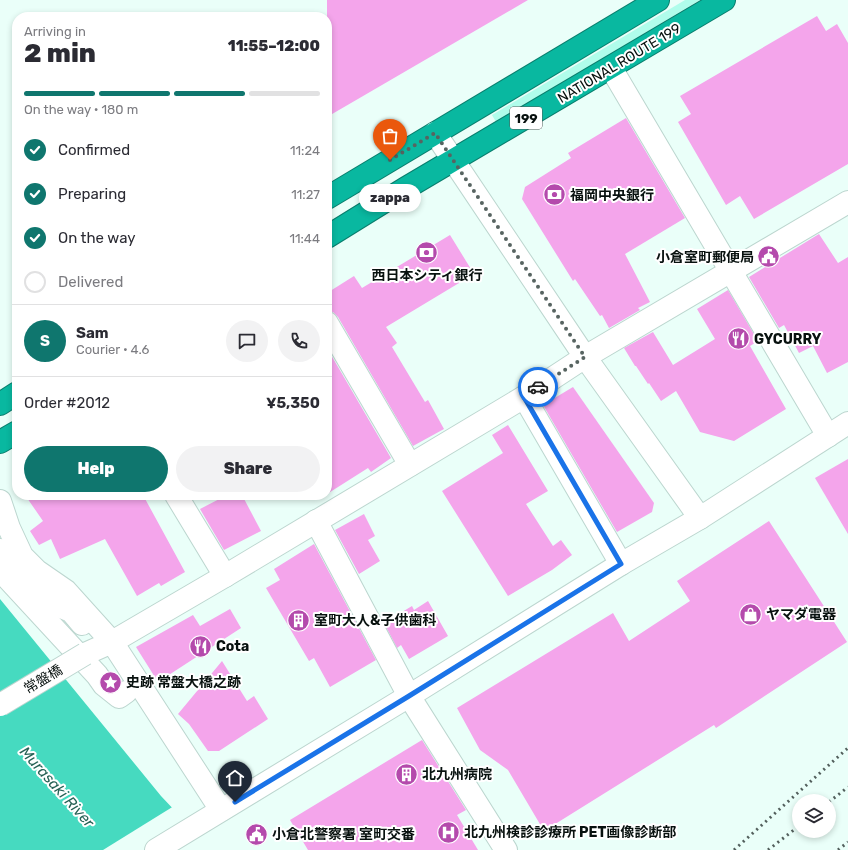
<!DOCTYPE html>
<html lang="en">
<head>
<meta charset="utf-8">
<style>
	body { margin:0; font-family:Rubik,"Noto Sans JP",sans-serif; background:#f2f2f3; color:#2b2b33; height:100vh; display:flex; flex-direction:column; font-size:15px; white-space:nowrap }
	* { box-sizing:border-box; margin:0 }
	p { font-size:13px; color:#7c7c81 }
	.icon { flex:none; width:22px; height:22px; fill:none; stroke:currentColor; stroke-width:2; stroke-linecap:round; stroke-linejoin:round }
	.map { position:relative; flex:1; overflow:hidden }
	.side { position:absolute; left:12px; top:12px; width:320px; height:488px; display:flex; flex-direction:column; background:#fff; border-radius:16px; box-shadow:0 2px 6px #0003 }
	.side>* { flex:none }
	.tools { position:absolute; left:792px; top:794px; display:grid; gap:8px }
	.tools a { display:grid; place-items:center; width:44px; height:44px; border-radius:50%; background:#fff; box-shadow:0 2px 6px #0003; font-size:20px }
	.pin { position:absolute; display:grid; place-items:center; width:34px; height:34px; color:#fff; margin:-41px -17px; border-radius:50% 50% 50% 0; rotate:-45deg; box-shadow:0 0 4px #0007 }
	.pin .icon { rotate:45deg }
	.courier { position:absolute; display:grid; place-items:center; width:40px; height:40px; margin:-20px; border:3px solid #1a73e8; border-radius:50%; background:#fff; color:#222; box-shadow:0 1px 5px #0007 }
	.bubble { position:absolute; height:28px; border-radius:14px; background:#fff; box-shadow:0 2px 6px #0003; font-size:13px; font-weight:800; line-height:28px; text-align:center }
	.summary em { font-style:normal; font-weight:800 }
	.summary div { display:flex; flex-direction:column-reverse }
	.summary { display:flex; align-items:center; justify-content:space-between; height:68px; padding:0 12px }
	h1 { font-size:26px; font-weight:800; line-height:30px }
	.bar { display:grid; grid-template-columns:repeat(4,1fr); gap:6px 4px; align-content:center; height:48px; padding:0 12px }
	.bar i { height:5px; border-radius:3px; background:#e1e1e2 }
	.bar .selected { background:#0f766e }
	.bar p { grid-column:span 4 }
	.line { display:flex; align-items:center; gap:10px; padding:0 12px; border-top:1px solid #e1e1e2 }
	.line div { flex:1 }
	.round { display:grid; place-items:center; flex:none; width:42px; height:42px; border-radius:21px; background:#f2f2f3 }
	ol { padding:0 12px; list-style:none }
	li { display:flex; align-items:center; gap:12px; height:44px }
	li p { margin-inline-start:auto }
	li .icon { padding:4px; border-radius:50%; background:#0f766e; color:#fff; stroke-width:4 }
	li:last-child { color:#7c7c81 }
	li i { width:22px; height:22px; border:2px solid #e1e1e2; border-radius:50% }
	.action { display:flex; gap:8px; margin-top:auto; padding:8px 12px }
	.action a { flex:1; height:46px; border-radius:24px; background:#0f766e; color:#fff; font-size:16px; font-weight:800; line-height:46px; text-align:center }
	.action a+a { background:#f2f2f3; color:#2b2b33 }
	.map>svg:first-child { display:block }
	.green { fill:#b0fdeb }
	.water { fill:#46dac0 }
	.pier { fill:#eafff9 }
	.building { fill:#f4a5eb }
	.lines { fill:none; stroke-linecap:round; stroke-linejoin:round }
	.minor-casing { stroke:#bcd6cf; stroke-width:24 }
	.highway-casing { stroke:#097e6d; stroke-width:24 }
	.minor { stroke:#fff; stroke-width:22 }
	.highway { stroke:#09b8a0; stroke-width:22 }
	.rail { stroke:#525f5c; stroke-width:3; stroke-dasharray:2 4; stroke-linecap:butt }
	.minor-bridge-casing { stroke:#bcd6cf; stroke-width:24; stroke-linecap:butt }
	.minor-bridge { stroke:#fff; stroke-width:22 }
	.done { stroke:#576461; stroke-width:4; stroke-dasharray:0 7.2 }
	.route { stroke:#1a73e8; stroke-width:5 }
	.labels { text-anchor:middle; stroke-width:4; stroke-linejoin:round; paint-order:stroke }
	.shield { fill:#fff; stroke:#525857; stroke-width:1 }
	.shield-label { font-size:13px; font-weight:bold; fill:#08110f }
	.street-label { font-size:14px; fill:#08110f; stroke:#fff }
	.poi-label { font-size:14px; font-weight:bold; fill:#08110f; stroke:#fff; text-anchor:start }
	.water-label { font-size:15px; font-style:italic; fill:#276256; stroke:#fff }
</style>
</head>
<body>
<div class="map">
<svg width="848" height="850" viewBox="0 0 848 850">
	<rect width="100%" height="100%" fill="#eafff9"/>
	<path class="green" d="M685,0h15l-204,122 -4,-7z"/>
	<path class="water" d="M0,599l161,197 51,54h-212z"/>
	<path class="pier" d="M174,806l40,44h-111z"/>
	<g class="building">
		<path d="M327,0h201l-201,117z"/>
		<path d="M817,16l9,15 11,-7 11,19v121l-94,55 -14,-23 -14,9 -48,-83 13,-8 -11,-18z"/>
		<path d="M626,118l59,100 -60,36 25,48 -12,6 2,2 -31,18 -7,-13 -2,1 -25,-37 -2,2 -51,-82 3,-12 46,-29 -3,-5z"/>
		<path d="M819,234l19,29 10,-6v105l-21,11 -14,-27 -14,7 -15,-28 -5,3 -30,-51z"/>
		<path d="M450,235l24,39 -88,53 11,16 -5,4 33,55 3,-2 16,29 -31,17 -75,-129 -5,-5 -6,-1v-18l27,-17 8,12z"/>
		<path d="M728,290l30,51 -8,5 36,63 -52,32 -34,-9 -24,-41 -15,10 -12,-18 -1,1 -12,-18h-1l-11,-18 29,-16 20,33 42,-26 -18,-30z"/>
		<path d="M327,348l64,110 -20,14 -3,-4 -41,26z"/>
		<path d="M573,387l81,116 -2,9 -35,20 -74,-127z"/>
		<path d="M508,425l40,66 -22,13 27,42 8,-6 11,15 -20,15 -44,26 -66,-105 61,-38 -11,-18z"/>
		<path d="M848,459v75l-33,-56z"/>
		<path d="M25,495h118l42,77 -24,14 -2,-3 -22,13 -32,-57 -45,20 -9,-20 -12,6 -9,-14 13,-10z"/>
		<path d="M227,495h15l19,36 -37,19 -24,-41z"/>
		<path d="M364,514l11,22 -7,4 12,21 -21,13 -24,-44z"/>
		<path d="M769,521l78,121 -131,86 -2,-3 -170,106 -36,-61 -28,-20 -23,-42 156,-95 16,28 61,-40 -13,-20z"/>
		<path d="M314,544l62,116 -46,27 -16,-29 -5,3 -43,-73 14,-8 -6,-11z"/>
		<path d="M428,601l20,35 -39,23 -8,-14 -4,3 -13,-25 28,-17 2,4z"/>
		<path d="M230,609l11,19 -83,54 -22,-35 57,-32 7,11z"/>
		<path d="M222,661l25,40 7,-5 14,23 -49,32h-11l-19,-27 -11,-10z"/>
		<path d="M422,740l44,70 -9,5 21,35h-170l-18,-30z"/>
	</g>
	<g class="lines">
		<defs>
			<g id="minor">
				<path d="M611,68l217,368"/>
				<path d="M435,133l150,224 115,161"/>
				<path d="M327,323l83,142"/>
				<path d="M524,397l97,167"/>
				<path d="M176,495l49,81"/>
				<path d="M0,501l9,27 13,28 15,15 29,20 46,51 109,168"/>
				<path d="M316,521l93,175 97,154"/>
				<path d="M0,550l27,32 25,21 19,8 11,13"/>
				<path d="M0,570l97,105 7,10 15,12 7,-5"/>
				<path d="M85,654l27,-12 113,-66 299,-179 61,-40 263,-155"/>
				<path d="M156,850l253,-154 212,-132 79,-46 148,-95"/>
			</g>
			<g id="highway">
				<path d="M327,198l331,-198"/>
				<path d="M327,237l79,-49 318,-188"/>
				<path d="M0,404l17,-11"/>
				<path d="M0,442l17,-10"/>
			</g>
		</defs>
		<use href="#minor" class="minor-casing"/>
		<use href="#highway" class="highway-casing"/>
		<use href="#minor" class="minor"/>
		<use href="#highway" class="highway"/>
		<g class="rail">
			<path d="M829,802l19,-15"/>
			<path d="M734,850l114,-102"/>
			<path d="M768,850l31,-24"/>
			<path d="M838,850l10,-8"/>
		</g>
		<defs>
			<path id="minor-bridge" d="M0,705l85,-51"/>
		</defs>
		<use href="#minor-bridge" class="minor-bridge-casing"/>
		<use href="#minor-bridge" class="minor-bridge"/>
	</g>
	<g class="lines">
		<path class="done" d="M390,160l45,-27 150,224 -47,30"/>
		<path class="route" d="M235,802l174,-106 212,-132 -97,-167 14,-10"/>
	</g>
	<defs>
		<symbol id="bank-disc" viewBox="-11 -11 22 22"><circle r="9.5" fill="#b44aac" stroke="#fff"/><path d="M-6-4H6V4H-6ZM0-2.3a2.3 2.3 0 1 0 0 4.6a2.3 2.3 0 1 0 0-4.6Z" fill="#fff"/></symbol>
		<symbol id="civic-disc" viewBox="-11 -11 22 22"><circle r="9.5" fill="#b44aac" stroke="#fff"/><path d="M-.6-6.5H3V-4.5H.6V-3L4-1V1h2V6H-6V1h2V-1L-.6-3ZM-1.2 2.5V6h2.4V2.5Z" fill="#fff"/></symbol>
		<symbol id="restaurant-disc" viewBox="-11 -11 22 22"><circle r="9.5" fill="#b44aac" stroke="#fff"/><path d="M-5-6h1v4h1v-4h1v4h1v-4h1v5L-1.5 .5V6h-2V.5L-5-1ZM5-6V6H3V1.5H1.5Q1.5-4 5-6Z" fill="#fff"/></symbol>
		<symbol id="shop-disc" viewBox="-11 -11 22 22"><circle r="9.5" fill="#b44aac" stroke="#fff"/><path d="M-5-2.5h2.3a2.7 3.5 0 0 1 5.4 0H5L5.5 6h-11ZM-1.5-2.5h3a1.5 2.3 0 0 0-3 0Z" fill="#fff"/></symbol>
		<symbol id="building-disc" viewBox="-11 -11 22 22"><circle r="9.5" fill="#b44aac" stroke="#fff"/><path d="M-4-6H4V6H1V3H-1V6H-4ZM-2.5-4.3h1.7v1.8h-1.7ZM.8-4.3h1.7v1.8H.8ZM-2.5-1h1.7V.8h-1.7ZM.8-1h1.7V.8H.8Z" fill="#fff"/></symbol>
		<symbol id="sight-disc" viewBox="-11 -11 22 22"><circle r="9.5" fill="#b44aac" stroke="#fff"/><path d="M0-6L1.8-2.2L6-1.7L2.9 1.2L3.7 5.4L0 3.3L-3.7 5.4L-2.9 1.2L-6-1.7L-1.8-2.2Z" fill="#fff"/></symbol>
		<symbol id="hospital-disc" viewBox="-11 -11 22 22"><circle r="9.5" fill="#b44aac" stroke="#fff"/><path d="M-5-5h3v3.5h4V-5h3V5h-3V1.5h-4V5h-3Z" fill="#fff"/></symbol>
	</defs>
	<g fill-rule="evenodd">
		<use href="#bank-disc" x="542" y="182" width="25" height="25"/>
		<use href="#bank-disc" x="414" y="240" width="25" height="25"/>
		<use href="#civic-disc" x="756" y="244" width="25" height="25"/>
		<use href="#restaurant-disc" x="726" y="326" width="25" height="25"/>
		<use href="#shop-disc" x="738" y="602" width="25" height="25"/>
		<use href="#building-disc" x="286" y="608" width="25" height="25"/>
		<use href="#restaurant-disc" x="188" y="634" width="25" height="25"/>
		<use href="#sight-disc" x="98" y="670" width="25" height="25"/>
		<use href="#building-disc" x="394" y="762" width="25" height="25"/>
		<use href="#hospital-disc" x="436" y="820" width="25" height="25"/>
		<use href="#civic-disc" x="244" y="822" width="25" height="25"/>
	</g>
	<g class="labels">
		<rect class="shield" x="510" y="107" width="32" height="22" rx="3"/>
		<g class="shield-label">
			<text x="526" y="123">199</text>
		</g>
		<g class="street-label">
			<text transform="translate(619 63) rotate(-31)" y="5">NATIONAL ROUTE 199</text>
			<text transform="translate(43 679) rotate(-31)" y="5">常盤橋</text>
		</g>
		<g class="poi-label">
			<text x="570" y="200">福岡中央銀行</text>
			<text x="754" y="262" text-anchor="end">小倉室町郵便局</text>
			<text x="427" y="280" text-anchor="middle">西日本シティ銀行</text>
			<text x="754" y="344">GYCURRY</text>
			<text x="766" y="619">ヤマダ電器</text>
			<text x="314" y="625">室町大人&amp;子供歯科</text>
			<text x="216" y="651">Cota</text>
			<text x="126" y="687">史跡 常盤大橋之跡</text>
			<text x="422" y="779">北九州病院</text>
			<text x="464" y="837">北九州検診診療所 PET画像診断部</text>
			<text x="272" y="839">小倉北警察署 室町交番</text>
		</g>
		<g class="water-label">
			<text transform="translate(57 787) rotate(48)" y="5">Murasaki River</text>
		</g>
	</g>
</svg>
<div class="tools">
<a><svg class="icon" aria-label="layers" viewBox="0 0 24 24"><path d="M12 4l9 5-9 5-9-5zM3 14l9 5 9-5"/></svg></a>
</div>
<div class="pin" style="left:390px;top:160px;background:#ea580c"><svg class="icon" aria-label="bag" viewBox="0 0 24 24"><path d="M5 8h14l-1 12H6zM9 8a3 3 0 0 1 6 0"/></svg></div>
<div class="pin" style="left:235px;top:802px;background:#1f2937"><svg class="icon" aria-label="home" viewBox="0 0 24 24"><path d="M3 11l9-7 9 7M6 9v11h12V9"/></svg></div>
<div class="courier" style="left:538px;top:387px"><svg class="icon" aria-label="car" viewBox="0 0 24 24"><path d="M5 17H2v-5l4-1 3-4h7l3 4 3 1v5h-3M9 17h6M6 11h13"/><circle cx="7" cy="17" r="2"/><circle cx="17" cy="17" r="2"/></svg></div>
<div class="bubble" style="left:359px;top:184px;width:62px">zappa</div>
<section class="side">
<div class="summary"><div><h1>2 min</h1><p>Arriving in</p></div><em>11:55–12:00</em></div>
<div class="bar"><i class="selected"></i><i class="selected"></i><i class="selected"></i><i></i><p>On the way · 180 m</p></div>
<ol>
<li><svg class="icon" aria-label="check" viewBox="0 0 24 24"><path d="M5 12l5 5 9-10"/></svg>Confirmed<p>11:24</p></li>
<li><svg class="icon" aria-label="check" viewBox="0 0 24 24"><path d="M5 12l5 5 9-10"/></svg>Preparing<p>11:27</p></li>
<li><svg class="icon" aria-label="check" viewBox="0 0 24 24"><path d="M5 12l5 5 9-10"/></svg>On the way<p>11:44</p></li>
<li><i></i>Delivered</li>
</ol>
<div class="line" style="height:72px"><b class="round" style="background:#0f766e;color:#fff">S</b><div><b>Sam</b><p>Courier · 4.6</p></div><a class="round"><svg class="icon" aria-label="chat" viewBox="0 0 24 24"><path d="M4 5h16v11H9l-5 4z"/></svg></a><a class="round"><svg class="icon" aria-label="phone" viewBox="0 0 24 24"><path d="M5 4h4l2 5-3 2q2 4 5 5l2-3 5 2v4C11 20 4 13 5 4z"/></svg></a></div>
<div class="line" style="height:52px"><div>Order #2012</div><b>¥5,350</b></div>
<div class="action"><a>Help</a><a>Share</a></div>
</section>
</div>
</body>
</html>
